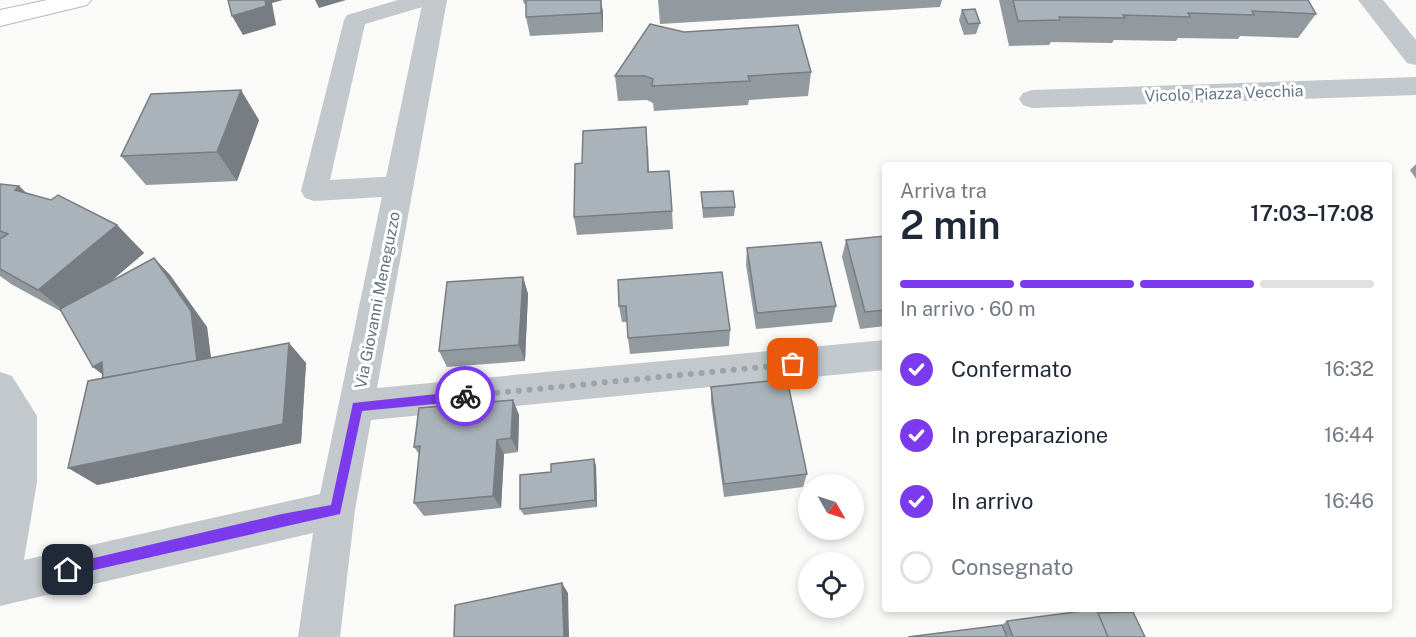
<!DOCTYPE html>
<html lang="it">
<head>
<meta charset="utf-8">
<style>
	body { margin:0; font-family:"Public Sans",sans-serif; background:#f2f2f3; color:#1f2937; height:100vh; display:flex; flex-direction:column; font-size:22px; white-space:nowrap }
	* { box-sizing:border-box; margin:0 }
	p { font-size:20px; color:#747a83 }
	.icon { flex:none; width:33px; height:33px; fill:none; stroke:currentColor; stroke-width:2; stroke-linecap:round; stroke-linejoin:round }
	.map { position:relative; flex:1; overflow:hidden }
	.details { position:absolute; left:882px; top:162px; width:510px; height:450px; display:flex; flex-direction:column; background:#fff; border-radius:6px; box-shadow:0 3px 9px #0003 }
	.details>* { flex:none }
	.needle { width:39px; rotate:129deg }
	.controls { position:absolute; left:798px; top:474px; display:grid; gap:12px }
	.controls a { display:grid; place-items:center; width:66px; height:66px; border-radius:50%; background:#fff; box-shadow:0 3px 9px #0003; font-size:30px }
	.pin { position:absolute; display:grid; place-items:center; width:51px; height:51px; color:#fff; margin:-26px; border-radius:12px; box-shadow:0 3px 9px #0006 }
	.courier { position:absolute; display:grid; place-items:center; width:60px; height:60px; margin:-30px; border:4px solid #7c3aed; border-radius:50%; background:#fff; color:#222; box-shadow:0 2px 8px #0007 }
	.head em { font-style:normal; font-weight:600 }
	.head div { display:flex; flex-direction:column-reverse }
	.head { display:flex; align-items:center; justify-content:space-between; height:102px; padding:0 18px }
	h1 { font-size:39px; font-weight:600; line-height:45px }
	.bar { display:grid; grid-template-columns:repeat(4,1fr); gap:9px 6px; align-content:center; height:72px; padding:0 18px }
	.bar i { height:8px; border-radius:4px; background:#e0e1e3 }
	.bar .on { background:#7c3aed }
	.bar p { grid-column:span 4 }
	ol { padding:0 18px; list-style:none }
	li { display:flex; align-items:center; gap:18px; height:66px }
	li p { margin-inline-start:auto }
	li .icon { padding:6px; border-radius:50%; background:#7c3aed; color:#fff; stroke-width:4 }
	li:last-child { color:#747a83 }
	li i { width:33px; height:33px; border:3px solid #e0e1e3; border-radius:50% }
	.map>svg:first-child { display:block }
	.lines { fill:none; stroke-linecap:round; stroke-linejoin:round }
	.secondary-casing { stroke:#b3babf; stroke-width:2 }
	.lane { fill:#c3c8cc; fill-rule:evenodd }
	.street { fill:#c3c8cc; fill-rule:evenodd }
	.secondary { fill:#fff; fill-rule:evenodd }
	.wall { fill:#929a9f }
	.shaded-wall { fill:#777d82 }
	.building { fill:#aab3b9; stroke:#777d82; stroke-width:1.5 }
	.route { fill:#7c3aed }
	.done { stroke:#99a4ac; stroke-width:6; stroke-dasharray:0 10.8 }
	.labels { text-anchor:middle; stroke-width:6; stroke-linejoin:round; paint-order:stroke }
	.street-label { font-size:16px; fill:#657683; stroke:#fff }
</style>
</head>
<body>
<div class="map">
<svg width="1416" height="637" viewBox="0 0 1416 637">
	<rect width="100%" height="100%" fill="#fafaf8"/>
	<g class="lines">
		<defs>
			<path id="secondary" d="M47,0h44l-4,5 -87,21v-16z"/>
		</defs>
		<use href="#secondary" class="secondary-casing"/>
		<path class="lane" d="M398,0h34l-3,5 -64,19 -35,156 69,-4 9,3 4,7 -4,7 -9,3 -85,5 -9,-3 -4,-7 43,-171 3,-5z"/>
		<g class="street">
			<path d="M423,0h24l-70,388 508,-48v30l-514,50 -16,90 -15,127h-42l15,-104 -313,73v-234l12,4 25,40v66l-13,78 296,-66z"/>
			<path d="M1358,0h25l33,40v25l-9,-2z"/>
			<path d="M1416,77v18l-384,13 -9,-3 -4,-6 4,-6 9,-3z"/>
		</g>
		<use href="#secondary" class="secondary"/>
	</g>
	<g class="wall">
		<path d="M523,0h78l2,13v19l-73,4 -4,-19v-14l-2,1z"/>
		<path d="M658,0h284l-2,7 -280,17z"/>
		<path d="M999,0h309l8,14 -18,24 -58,-2 -2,3 -60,-1 -2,3 -62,-1 -2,3 -61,-1 -2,3 -40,1z"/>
		<path d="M962,10l18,13 -4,11 -12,1 -5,-15z"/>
		<path d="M811,72l-3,24 -59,4 -1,5 -94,6 -1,-8 -6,-3 -29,1 -3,-25z"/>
		<path d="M259,120l-22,61 -91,4 -25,-29z"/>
		<path d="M648,146l1,26 23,39 1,18 -96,6 -3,-18 8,-54z"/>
		<path d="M1416,164v15l-6,-9z"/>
		<path d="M0,184l117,41 27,28 -34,29 44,-24 16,17 37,52 4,31 78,-15 17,20 -5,80 -204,42 5,-111 -9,-7 -31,-55 -51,-28 -11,-8z"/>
		<path d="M701,192l34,15 -1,9 -31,2z"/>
		<path d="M885,236v90l-25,3 -18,-72 4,-17z"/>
		<path d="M747,248l89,58 -4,16 -76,7 -10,-64z"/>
		<path d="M523,277l5,17 -3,67 -78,6 -8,-16z"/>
		<path d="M618,280l112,50 -1,16 -99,8 -2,-16 -1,-16h-5l-3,-16z"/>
		<path d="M711,387l96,87 -4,13 -79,10 -13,-95z"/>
		<path d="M513,400l6,15 -1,37 -14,2 -3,54 -77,8 -10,-13 5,-49 -5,-7z"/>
		<path d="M594,459l2,7 1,41 -73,8 -4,-6 31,-37z"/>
		<path d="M1098,613l47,24h-237l94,-12 5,-4z"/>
	</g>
	<g class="shaded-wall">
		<path d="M265,0h18l-11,3 4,22 -33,10 -11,-19z"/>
		<path d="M315,0h31l-27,8z"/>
		<path d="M601,0l2,13v19l-2,-19z"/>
		<path d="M241,90l18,30 -22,61 -20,-29z"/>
		<path d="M19,186l30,28 -34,-24z"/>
		<path d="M117,225l27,28 -74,63 -32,-26z"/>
		<path d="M154,258l16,17 37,52 7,55 -103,-1 -18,-14 9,-5z"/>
		<path d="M523,277l5,17 -3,67 -6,-16z"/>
		<path d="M289,343l17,20 -5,80 -204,42 -29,-17z"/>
		<path d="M513,400l6,15 -1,37 -7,-14z"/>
		<path d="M497,440l7,14 -3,54 -8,-12z"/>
		<path d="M594,459l2,7 1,41 -2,-7z"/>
		<path d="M562,583l6,10 1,44h-5z"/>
	</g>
	<g class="building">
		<path d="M228,0h37l1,6 -34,10z"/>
		<path d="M526,0h75v13l-75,4z"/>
		<path d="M1013,0h295l8,14 -64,-3 2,4 -66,-2 2,4 -67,-2 2,3 -66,-1 1,3 -42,1z"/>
		<path d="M975,9l5,14 -12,1 -6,-14z"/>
		<path d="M650,24l34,8 114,-7 13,47 -63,4 2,5 -98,5 1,-7 -8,-3h-30z"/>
		<path d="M241,90l-24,62 -96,4 30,-62z"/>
		<path d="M646,127l2,45 21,-1 3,40 -98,6 1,-53 7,-1 1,-32z"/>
		<path d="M0,184l19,2 -4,4 36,10 7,-5 59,30 -79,65 -38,-21v-30l8,-5 -8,-3z"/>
		<path d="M733,191l2,16 -32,1 -2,-16z"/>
		<path d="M885,236v74l-20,2 -19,-72z"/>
		<path d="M821,242l15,64 -79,7 -10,-65z"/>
		<path d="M154,258l37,53 6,50 -94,17 -1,-16 -9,5 -33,-58z"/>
		<path d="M722,272l8,58 -102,8 -2,-32h-7l-1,-26z"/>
		<path d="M523,277l-4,68 -80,6 8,-69z"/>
		<path d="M289,343l-6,81 -215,44 20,-87z"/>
		<path d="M787,379l20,95 -83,10 -13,-97z"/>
		<path d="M513,400l-2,38 -14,2 -4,56 -79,7 6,-57 -6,1 5,-39z"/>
		<path d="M594,459l1,41 -75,9v-34l31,-3v-8z"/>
		<path d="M562,583l2,54h-110l1,-32z"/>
		<path d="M1097,609l11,28h-95l-6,-16z"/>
		<path d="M1133,612l12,25h-37l-10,-24z"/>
		<path d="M1002,625l5,12h-99z"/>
	</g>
	<path class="route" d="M465,391l5,5 -5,5 -103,10 -22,103 -272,62 -4,-2 -2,-4 6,-6 214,-50 49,-9 22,-102z"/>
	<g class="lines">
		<path class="done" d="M465,396l328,-32"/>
	</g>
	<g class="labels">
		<g class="street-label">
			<text transform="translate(1224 93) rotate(-2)" y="6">Vicolo Piazza Vecchia</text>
			<text transform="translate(377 300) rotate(-79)" y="6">Via Giovanni Meneguzzo</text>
		</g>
	</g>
</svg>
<div class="controls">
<a><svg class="needle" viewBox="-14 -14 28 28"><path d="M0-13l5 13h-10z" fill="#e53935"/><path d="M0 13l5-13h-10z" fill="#747a83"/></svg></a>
<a><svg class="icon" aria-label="locate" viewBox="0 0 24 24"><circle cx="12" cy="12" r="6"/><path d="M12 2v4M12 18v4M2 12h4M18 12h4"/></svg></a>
</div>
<div class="pin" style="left:793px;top:364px;background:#ea580c"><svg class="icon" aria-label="bag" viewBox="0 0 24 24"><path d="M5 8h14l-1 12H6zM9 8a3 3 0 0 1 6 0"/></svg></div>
<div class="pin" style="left:68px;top:570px;background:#1f2937"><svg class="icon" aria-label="home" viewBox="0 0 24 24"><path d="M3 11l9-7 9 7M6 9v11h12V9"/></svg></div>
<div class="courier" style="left:465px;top:396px"><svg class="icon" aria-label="bike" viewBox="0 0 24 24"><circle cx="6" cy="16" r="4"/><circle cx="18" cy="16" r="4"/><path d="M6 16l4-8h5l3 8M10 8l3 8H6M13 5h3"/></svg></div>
<section class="details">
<div class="head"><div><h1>2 min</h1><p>Arriva tra</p></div><em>17:03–17:08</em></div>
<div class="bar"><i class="on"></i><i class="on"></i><i class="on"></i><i></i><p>In arrivo · 60 m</p></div>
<ol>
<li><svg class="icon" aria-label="check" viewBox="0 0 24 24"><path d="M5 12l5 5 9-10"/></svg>Confermato<p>16:32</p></li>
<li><svg class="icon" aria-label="check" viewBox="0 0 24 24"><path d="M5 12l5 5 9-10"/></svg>In preparazione<p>16:44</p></li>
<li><svg class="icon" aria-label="check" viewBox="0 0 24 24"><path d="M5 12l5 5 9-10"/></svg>In arrivo<p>16:46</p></li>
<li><i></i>Consegnato</li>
</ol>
</section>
</div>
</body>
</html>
